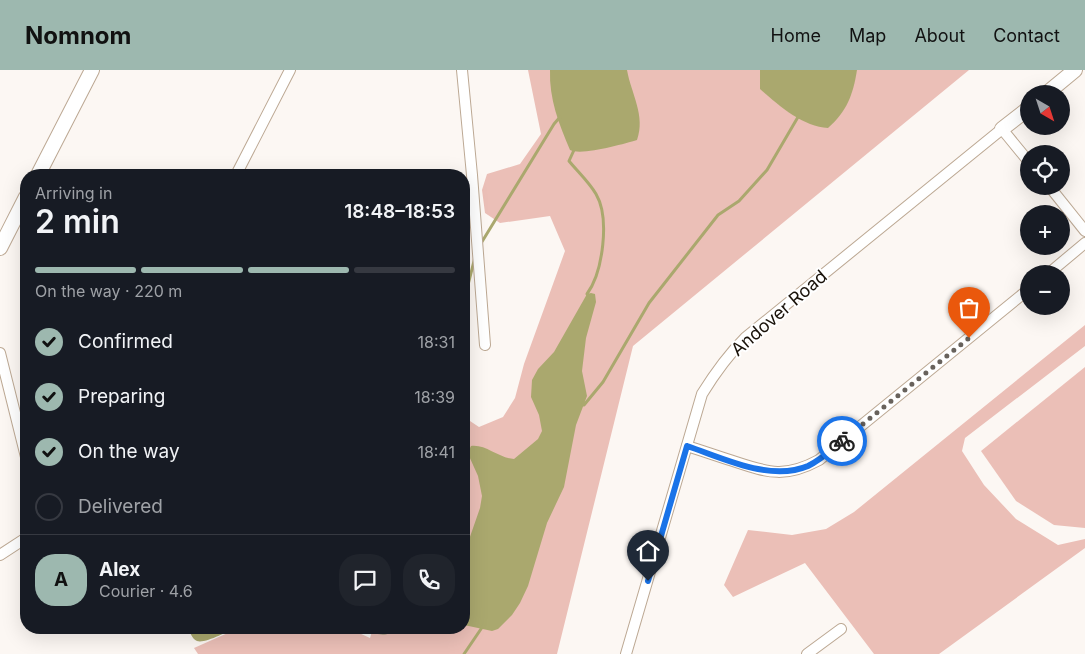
<!DOCTYPE html>
<html lang="en">
<head>
<meta charset="utf-8">
<style>
	body { margin:0; font-family:Inter,sans-serif; background:#20242c; color:#f1f3f6; height:100vh; display:flex; flex-direction:column; font-size:19px; white-space:nowrap }
	* { box-sizing:border-box; margin:0 }
	p { font-size:16px; color:#9ea1a6 }
	.icon { flex:none; width:28px; height:28px; fill:none; stroke:currentColor; stroke-width:2; stroke-linecap:round; stroke-linejoin:round }
	.map { position:relative; flex:1; overflow:hidden }
	.sheet { position:absolute; left:20px; top:99px; width:450px; height:465px; display:flex; flex-direction:column; background:#171b24; border-radius:20px; box-shadow:0 5px 20px #0002 }
	.sheet>* { flex:none }
	.needle { width:32px; rotate:141deg }
	.fabs { position:absolute; left:1020px; top:15px; display:grid; gap:10px }
	.fabs a { display:grid; place-items:center; width:50px; height:50px; border-radius:50%; background:#171b24; box-shadow:0 5px 20px #0002; font-size:25px }
	.pin { position:absolute; display:grid; place-items:center; width:42px; height:42px; color:#fff; margin:-51px -21px; border-radius:50% 50% 50% 0; rotate:-45deg; box-shadow:0 0 5px #0007 }
	.pin .icon { rotate:45deg }
	.courier { position:absolute; display:grid; place-items:center; width:50px; height:50px; margin:-25px; border:4px solid #1a73e8; border-radius:50%; background:#fff; color:#222; box-shadow:0 1px 6px #0007 }
	.head em { font-style:normal; font-weight:600 }
	.head div { display:flex; flex-direction:column-reverse }
	.head { display:flex; align-items:center; justify-content:space-between; height:85px; padding:0 15px }
	h1 { font-size:32px; font-weight:600; line-height:38px }
	.bar { display:grid; grid-template-columns:repeat(4,1fr); gap:8px 5px; align-content:center; height:60px; padding:0 15px }
	.bar i { height:6px; border-radius:4px; background:#363941 }
	.bar .selected { background:#9db8af }
	.bar p { grid-column:span 4 }
	.line { display:flex; align-items:center; gap:12px; padding:0 15px; border-top:1px solid #363941 }
	.line div { flex:1 }
	.round { display:grid; place-items:center; flex:none; width:52px; height:52px; border-radius:20px; background:#20242c }
	ol { padding:0 15px; list-style:none }
	li { display:flex; align-items:center; gap:15px; height:55px }
	li p { margin-inline-start:auto }
	li .icon { padding:5px; border-radius:50%; background:#9db8af; color:#111; stroke-width:4 }
	li:last-child { color:#9ea1a6 }
	li i { width:28px; height:28px; border:2px solid #363941; border-radius:50% }
	header { display:flex; align-items:center; gap:30px; box-sizing:border-box; height:70px; padding:0 25px; background:#9db8af; color:#111 }
	header strong { font-size:24px }
	nav { display:flex; gap:28px; margin-inline-start:auto; font-size:18px }
	.map>svg:first-child { display:block }
	.green { fill:#ebbfb7 }
	.water { fill:#aaa86e }
	.lines { fill:none; stroke-linecap:round; stroke-linejoin:round }
	.stream { stroke:#aaa86e; stroke-width:3 }
	.street-casing { stroke:#bca893; stroke-width:12 }
	.secondary-casing { stroke:#bca893; stroke-width:16 }
	.street { stroke:#fff; stroke-width:10 }
	.secondary { stroke:#fff; stroke-width:14 }
	.done { stroke:#68625c; stroke-width:5; stroke-dasharray:0 9 }
	.route { stroke:#1a73e8; stroke-width:6 }
	.labels { text-anchor:middle; stroke-width:4; stroke-linejoin:round; paint-order:stroke }
	.street-label { font-size:18px; fill:#19120a; stroke:#fff }
</style>
</head>
<body>
<header>
<strong>Nomnom</strong>
<nav><a>Home</a><a>Map</a><a>About</a><a>Contact</a></nav>
</header>
<div class="map">
<svg width="1085" height="584" viewBox="0 0 1085 584">
	<rect width="100%" height="100%" fill="#fcf7f3"/>
	<g class="green">
		<path d="M528,0h441l-336,276 -76,308h-359l-4,-6 45,-20h109l22,10 3,-10h91v-211l15,10 24,-10 12,-19 9,-34 41,-113 -15,-35 -50,7 -15,-10 -3,-23 5,-16 33,-10 21,-30z"/>
		<path d="M1085,255v21l-120,92 -3,13 22,34 32,34 42,26 27,-6v9l-146,106h-65l-69,-91 -72,34 -9,-12 24,-55 44,5 34,-6 28,-17z"/>
		<path d="M1085,297v161l-31,-3 -38,-24 -35,-50z"/>
	</g>
	<g class="water">
		<path d="M550,0h77c4,23 19,46 10,70 -14,4 -55,16 -67,10 -11,-26 -21,-51 -20,-80z"/>
		<path d="M760,0h97c-4,25 -10,41 -29,58 -25,-1 -50,-23 -68,-39z"/>
		<path d="M591,223l4,1 1,8 -10,36 -4,33 5,25 -11,29 -12,62 -17,36 -19,63 -8,17 -8,12 -14,14 -6,2 -28,-6v-71l16,-46 2,-12 -4,-20 -9,-20v-6l2,-4c15,-2 27,12 43,13l24,-20 4,-8 -3,-16 -8,-18 1,-17 6,-11 16,-17 33,-58z"/>
		<path d="M188,558h48c-8,3 -31,16 -39,13 -5,-2 -7,-9 -9,-13z"/>
	</g>
	<g class="lines">
		<g class="stream">
			<path d="M574,80l-5,11c9,11 20,21 27,33 14,24 7,78 -9,100l2,3"/>
			<path d="M480,175l74,-121 6,-7"/>
			<path d="M464,231l11,-44"/>
			<path d="M583,333l1,2 19,-23 46,-79 69,-88 21,-14 28,-31 31,-53h3"/>
			<path d="M464,374l5,6h4"/>
			<path d="M464,584l19,-28"/>
		</g>
		<defs>
			<g id="street">
				<path d="M462,0l10,105 13,170"/>
				<path d="M236,105l54,-105"/>
				<path d="M1049,116l36,45"/>
				<path d="M1048,204l37,-31"/>
				<path d="M0,283l26,104"/>
				<path d="M687,376c16,5 33,11 49,16 33,11 50,16 83,-2l210,-171"/>
				<path d="M0,485l26,-17"/>
				<path d="M379,558l5,1"/>
				<path d="M626,584l76,-260c13,-21 26,-39 43,-56l257,-209 27,33"/>
				<path d="M807,584l34,-25"/>
			</g>
			<g id="secondary">
				<path d="M1046,24l29,-24"/>
				<path d="M1002,59l27,-21"/>
				<path d="M38,105l54,-105"/>
				<path d="M0,178l26,-51"/>
			</g>
		</defs>
		<use href="#street" class="street-casing"/>
		<use href="#secondary" class="secondary-casing"/>
		<use href="#street" class="street"/>
		<use href="#secondary" class="secondary"/>
	</g>
	<g class="lines">
		<path class="done" d="M842,371l127,-103"/>
		<path class="route" d="M648,511l39,-135c36,12 83,36 121,20 13,-6 23,-16 34,-25"/>
	</g>
	<g class="labels">
		<g class="street-label">
			<text transform="translate(779 243) rotate(-41)" y="6">Andover Road</text>
		</g>
	</g>
</svg>
<div class="fabs">
<a><svg class="needle" viewBox="-14 -14 28 28"><path d="M0-13l5 13h-10z" fill="#e53935"/><path d="M0 13l5-13h-10z" fill="#9ea1a6"/></svg></a>
<a><svg class="icon" aria-label="locate" viewBox="0 0 24 24"><circle cx="12" cy="12" r="6"/><path d="M12 2v4M12 18v4M2 12h4M18 12h4"/></svg></a>
<a>+</a>
<a>−</a>
</div>
<div class="pin" style="left:969px;top:268px;background:#ea580c"><svg class="icon" aria-label="bag" viewBox="0 0 24 24"><path d="M5 8h14l-1 12H6zM9 8a3 3 0 0 1 6 0"/></svg></div>
<div class="pin" style="left:648px;top:511px;background:#1f2937"><svg class="icon" aria-label="home" viewBox="0 0 24 24"><path d="M3 11l9-7 9 7M6 9v11h12V9"/></svg></div>
<div class="courier" style="left:842px;top:371px"><svg class="icon" aria-label="bike" viewBox="0 0 24 24"><circle cx="6" cy="16" r="4"/><circle cx="18" cy="16" r="4"/><path d="M6 16l4-8h5l3 8M10 8l3 8H6M13 5h3"/></svg></div>
<section class="sheet">
<div class="head"><div><h1>2 min</h1><p>Arriving in</p></div><em>18:48–18:53</em></div>
<div class="bar"><i class="selected"></i><i class="selected"></i><i class="selected"></i><i></i><p>On the way · 220 m</p></div>
<ol>
<li><svg class="icon" aria-label="check" viewBox="0 0 24 24"><path d="M5 12l5 5 9-10"/></svg>Confirmed<p>18:31</p></li>
<li><svg class="icon" aria-label="check" viewBox="0 0 24 24"><path d="M5 12l5 5 9-10"/></svg>Preparing<p>18:39</p></li>
<li><svg class="icon" aria-label="check" viewBox="0 0 24 24"><path d="M5 12l5 5 9-10"/></svg>On the way<p>18:41</p></li>
<li><i></i>Delivered</li>
</ol>
<div class="line" style="height:90px"><b class="round" style="background:#9db8af;color:#111">A</b><div><b>Alex</b><p>Courier · 4.6</p></div><a class="round"><svg class="icon" aria-label="chat" viewBox="0 0 24 24"><path d="M4 5h16v11H9l-5 4z"/></svg></a><a class="round"><svg class="icon" aria-label="phone" viewBox="0 0 24 24"><path d="M5 4h4l2 5-3 2q2 4 5 5l2-3 5 2v4C11 20 4 13 5 4z"/></svg></a></div>
</section>
</div>
</body>
</html>
